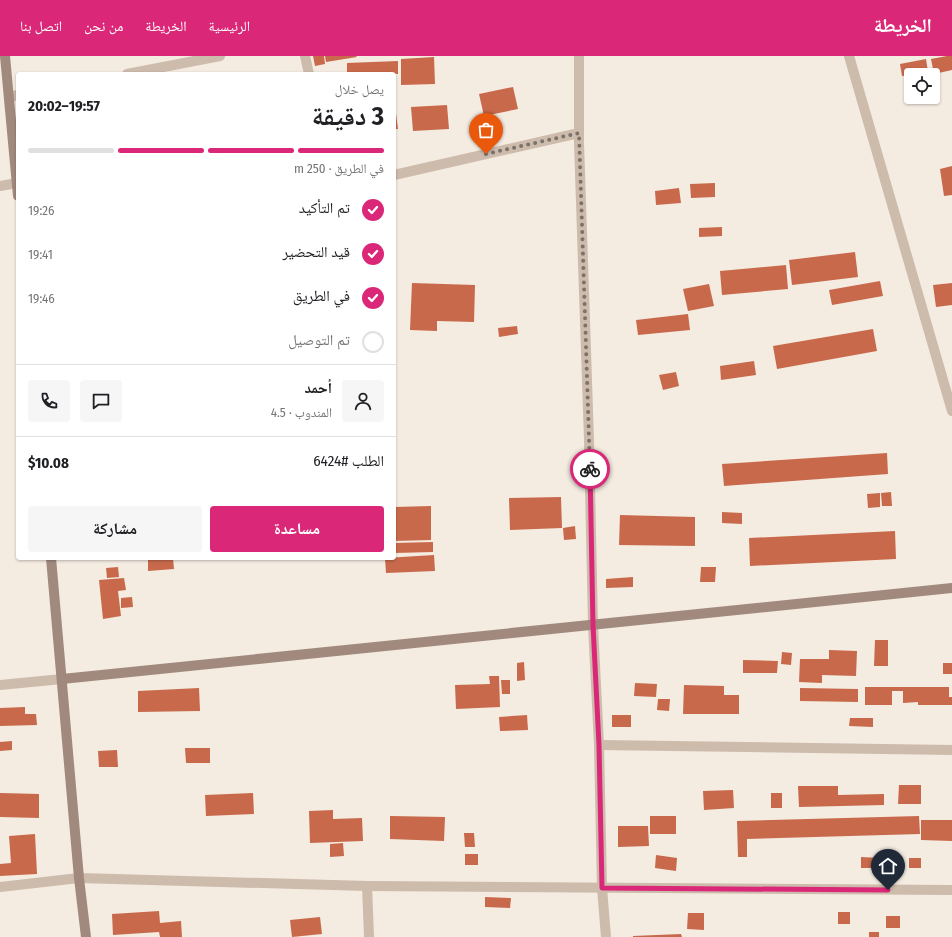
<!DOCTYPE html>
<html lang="ar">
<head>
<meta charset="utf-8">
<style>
	body { margin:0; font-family:"Fira Sans Condensed","Noto Naskh Arabic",sans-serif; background:#f6f6f6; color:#202124; direction:rtl; height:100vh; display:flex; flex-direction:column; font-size:15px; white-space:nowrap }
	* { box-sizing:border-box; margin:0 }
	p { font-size:13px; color:#757577 }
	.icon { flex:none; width:22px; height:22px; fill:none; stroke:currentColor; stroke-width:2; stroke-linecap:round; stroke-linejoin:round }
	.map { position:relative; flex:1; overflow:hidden; direction:ltr }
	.drawer { position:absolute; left:16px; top:16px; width:380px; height:488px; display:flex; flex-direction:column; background:#fff; border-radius:4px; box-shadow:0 1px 3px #0004; direction:rtl }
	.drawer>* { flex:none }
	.controls { position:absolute; left:904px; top:12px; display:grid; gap:8px }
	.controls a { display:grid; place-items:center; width:36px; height:36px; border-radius:4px; background:#fff; box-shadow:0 1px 3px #0004; font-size:20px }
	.pin { position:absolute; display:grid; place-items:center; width:34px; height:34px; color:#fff; margin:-41px -17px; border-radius:50% 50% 50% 0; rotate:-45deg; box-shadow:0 0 4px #0007 }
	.pin .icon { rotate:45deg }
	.courier { position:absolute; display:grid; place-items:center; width:40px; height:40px; margin:-20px; border:3px solid #db2777; border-radius:50%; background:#fff; color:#222; box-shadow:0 1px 5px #0007 }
	.summary em { font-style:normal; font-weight:700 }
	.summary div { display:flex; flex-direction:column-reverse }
	.summary { display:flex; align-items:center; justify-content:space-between; height:68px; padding:0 12px }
	h1 { font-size:26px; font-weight:700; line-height:30px }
	.bar { display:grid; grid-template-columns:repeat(4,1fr); gap:6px 4px; align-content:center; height:48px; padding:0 12px }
	.bar i { height:5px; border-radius:3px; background:#e0e0e0 }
	.bar .on { background:#db2777 }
	.bar p { grid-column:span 4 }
	.line { display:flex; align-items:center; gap:10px; padding:0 12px; border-top:1px solid #e0e0e0 }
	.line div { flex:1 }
	.round { display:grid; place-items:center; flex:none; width:42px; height:42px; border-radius:4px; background:#f6f6f6 }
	ol { padding:0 12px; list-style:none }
	li { display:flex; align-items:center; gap:12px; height:44px }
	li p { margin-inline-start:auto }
	li .icon { padding:4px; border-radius:50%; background:#db2777; color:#fff; stroke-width:4 }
	li:last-child { color:#757577 }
	li i { width:22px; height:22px; border:2px solid #e0e0e0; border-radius:50% }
	.action { display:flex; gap:8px; margin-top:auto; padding:8px 12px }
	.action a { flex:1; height:46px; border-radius:4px; background:#db2777; color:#fff; font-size:16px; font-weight:700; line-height:46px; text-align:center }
	.action a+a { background:#f6f6f6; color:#202124 }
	header { display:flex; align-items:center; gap:24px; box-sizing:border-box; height:56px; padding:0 20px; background:#db2777; color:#fff }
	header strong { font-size:19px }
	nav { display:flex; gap:22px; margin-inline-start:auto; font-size:14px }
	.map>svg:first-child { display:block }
	.building { fill:#c8694b }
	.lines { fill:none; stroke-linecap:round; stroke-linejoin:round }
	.street { stroke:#cdbbac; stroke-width:10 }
	.secondary { stroke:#a18a7d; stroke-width:10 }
	.done { stroke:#7c716b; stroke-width:4; stroke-dasharray:0 7.2 }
	.route { stroke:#db2777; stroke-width:5 }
</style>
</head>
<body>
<header>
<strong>الخريطة</strong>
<nav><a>الرئيسية</a><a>الخريطة</a><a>من نحن</a><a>اتصل بنا</a></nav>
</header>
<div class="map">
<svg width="952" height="881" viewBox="0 0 952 881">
	<rect width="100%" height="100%" fill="#f4ebe1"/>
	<g class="building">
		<path d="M313,0h11l1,8 -10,2z"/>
		<path d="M325,0h31l1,1 -31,5z"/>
		<path d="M947,0h5v14l-18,4 -3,-15z"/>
		<path d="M434,1l1,27 -34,1v-26z"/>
		<path d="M926,3l2,13 -26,4 -2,-12z"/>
		<path d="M398,5v13h-51v-11z"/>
		<path d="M513,31l5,22 -34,7 -5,-22z"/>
		<path d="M447,49l2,24 -36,2 -2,-24z"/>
		<path d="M394,50h1l3,23h-4z"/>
		<path d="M952,110v29l-8,1 -4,-27z"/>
		<path d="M715,127v14l-24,1 -1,-14z"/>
		<path d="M679,132l2,15 -25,2 -1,-14z"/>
		<path d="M722,171v9l-23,1v-9z"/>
		<path d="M855,196l3,25 -66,8 -3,-25z"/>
		<path d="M786,209l2,24 -66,6 -2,-24z"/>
		<path d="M880,225l3,15 -51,9 -3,-15z"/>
		<path d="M412,227l63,2 -1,37 -37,-1v10l-27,-1z"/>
		<path d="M952,227v22l-16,2 -3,-22z"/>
		<path d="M709,228l5,22 -26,5 -5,-22z"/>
		<path d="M688,258l2,16 -52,5 -2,-15z"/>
		<path d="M517,270l1,8 -19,3 -1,-9z"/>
		<path d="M873,273l4,22 -100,18 -4,-23z"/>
		<path d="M754,305l2,14 -35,5 -1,-14z"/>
		<path d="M676,316l3,14 -16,4 -4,-15z"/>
		<path d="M887,397l1,21 -164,12 -2,-22z"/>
		<path d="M891,436l1,14h-10l-1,-13z"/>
		<path d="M880,437v14l-12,1 -1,-14z"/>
		<path d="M561,441l1,31 -52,2 -1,-32z"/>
		<path d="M431,450v34l-37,1v-34z"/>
		<path d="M722,456l20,1v11l-20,-1z"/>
		<path d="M620,459l75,2v29l-76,-1z"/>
		<path d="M575,470l1,13 -12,1 -1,-12z"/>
		<path d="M895,475l1,28 -146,7 -1,-28z"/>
		<path d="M433,486v10l-39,1v-10z"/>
		<path d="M434,499l1,16 -49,2 -1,-15z"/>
		<path d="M148,502h25l1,11 -26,2z"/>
		<path d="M118,511l1,10 -12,1 -1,-10z"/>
		<path d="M701,511h15l-1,15h-15z"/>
		<path d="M633,521v10l-27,1v-9z"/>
		<path d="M124,522l2,12 -8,1 3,25 -18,3 -4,-39z"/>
		<path d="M132,541l1,10 -12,1v-10z"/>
		<path d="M875,584h13v26h-14z"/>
		<path d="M829,594l28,1 -1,25 -34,-1v8l-23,-1 1,-23h29z"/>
		<path d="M782,596l10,1 -1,12 -10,-1z"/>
		<path d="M743,604l35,1 -1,12h-34z"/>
		<path d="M524,606l1,18 -8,1v-18z"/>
		<rect x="943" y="607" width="9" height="11"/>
		<path d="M489,620h10l1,31 -44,2 -1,-24 35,-1z"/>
		<path d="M501,624h9v14h-8z"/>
		<path d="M635,627l22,1 -1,13 -22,-1z"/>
		<path d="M684,629l40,1v9h15v19h-56z"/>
		<path d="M865,631h84v10h3v8h-34v-3l-15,1v-12h-11v14h-27z"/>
		<path d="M199,632l1,23 -62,1v-21z"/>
		<path d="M800,632l58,1v13l-58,-1z"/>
		<path d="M658,643h12l-1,12 -12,-1z"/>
		<path d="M25,651v7h11l1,11 -37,1v-18z"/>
		<path d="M527,659l1,15 -28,1 -1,-14z"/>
		<rect x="612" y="659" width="19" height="12"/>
		<path d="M850,662h23v9l-24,-1z"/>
		<path d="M12,685v9l-12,1v-9z"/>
		<path d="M185,692h25v15h-24z"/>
		<path d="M117,694l1,17h-19l-1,-16z"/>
		<path d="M899,729h22v19h-23z"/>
		<path d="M798,730h40v9l46,-1v11l-85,2z"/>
		<path d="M733,734l1,18 -30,2 -1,-19z"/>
		<path d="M0,737l39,1v24l-39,-1z"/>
		<path d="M253,737l1,21 -48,2 -1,-21z"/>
		<rect x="771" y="737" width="11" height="15"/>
		<path d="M333,754v9l29,-1 1,23 -53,2 -1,-32z"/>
		<path d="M390,760l55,1 -1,24 -54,-2z"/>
		<rect x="650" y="760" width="26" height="18"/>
		<path d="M919,760l1,18 -173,5v18h-9l-1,-36z"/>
		<path d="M921,764h31v21l-31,-1z"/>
		<path d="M618,770h30l1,20 -31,1z"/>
		<path d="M464,777h10l1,14h-10z"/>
		<path d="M35,778l2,40 -37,2v-12l11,-1 -2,-27z"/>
		<path d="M343,787l1,13 -14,1v-13z"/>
		<rect x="465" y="798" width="13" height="11"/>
		<path d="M656,799l21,3 -1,13 -21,-3z"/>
		<path d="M861,801l19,1 -1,10h-18z"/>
		<rect x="909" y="802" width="12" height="10"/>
		<path d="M485,841l26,1 -1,10 -25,-1z"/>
		<path d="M159,855l1,12 21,-2 1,16h-22l-1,-5 -46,3 -1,-21z"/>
		<rect x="838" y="856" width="12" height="12"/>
		<path d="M688,857h16v17l-17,-1z"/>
		<rect x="886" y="860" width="14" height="12"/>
		<path d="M320,861l2,17 -30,3 -2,-17z"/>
		<rect x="869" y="876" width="10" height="5"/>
		<path d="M681,878l1,3h-49v-1z"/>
	</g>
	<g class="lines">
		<g class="street">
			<path d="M305,0l4,18"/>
			<path d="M579,0v87l10,297 4,185 6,120 3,143 4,49"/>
			<path d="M849,0l103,355"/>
			<path d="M127,18l93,-18"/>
			<path d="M9,41l9,-2"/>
			<path d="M394,119l185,-42"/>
			<path d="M0,130l17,-3"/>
			<path d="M0,629l62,-6"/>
			<path d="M599,689l353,5"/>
			<path d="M367,830l2,51"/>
			<path d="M0,831l79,-9 288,8 585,4"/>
		</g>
		<g class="secondary">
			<path d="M5,0l13,140"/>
			<path d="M51,502l28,320 7,59"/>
			<path d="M62,623l890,-91"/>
		</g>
	</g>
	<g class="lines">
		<path class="done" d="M486,98l93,-21 11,336"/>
		<path class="route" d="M590,413l3,156 6,120 3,143 286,2"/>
	</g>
</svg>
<div class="controls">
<a><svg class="icon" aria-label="locate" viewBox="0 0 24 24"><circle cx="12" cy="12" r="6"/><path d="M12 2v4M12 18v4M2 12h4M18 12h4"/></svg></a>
</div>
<div class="pin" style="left:486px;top:98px;background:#ea580c"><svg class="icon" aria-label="bag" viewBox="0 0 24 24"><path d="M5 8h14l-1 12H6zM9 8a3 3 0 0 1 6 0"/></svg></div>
<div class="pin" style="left:888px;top:834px;background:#1f2937"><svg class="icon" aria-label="home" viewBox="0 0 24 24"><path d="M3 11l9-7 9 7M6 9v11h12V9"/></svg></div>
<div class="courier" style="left:590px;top:413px"><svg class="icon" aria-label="bike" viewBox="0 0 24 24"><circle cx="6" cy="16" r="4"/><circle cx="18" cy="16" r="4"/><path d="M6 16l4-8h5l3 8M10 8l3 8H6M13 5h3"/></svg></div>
<section class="drawer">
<div class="summary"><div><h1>3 دقيقة</h1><p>يصل خلال</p></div><em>19:57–20:02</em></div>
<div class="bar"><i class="on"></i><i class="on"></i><i class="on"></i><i></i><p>في الطريق · 250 m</p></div>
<ol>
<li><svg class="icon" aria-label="check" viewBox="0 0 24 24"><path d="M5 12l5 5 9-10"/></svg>تم التأكيد<p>19:26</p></li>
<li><svg class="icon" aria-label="check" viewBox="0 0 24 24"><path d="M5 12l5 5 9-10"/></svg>قيد التحضير<p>19:41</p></li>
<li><svg class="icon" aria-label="check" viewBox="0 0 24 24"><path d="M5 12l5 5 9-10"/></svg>في الطريق<p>19:46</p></li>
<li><i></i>تم التوصيل</li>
</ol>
<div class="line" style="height:72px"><a class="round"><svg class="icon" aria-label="person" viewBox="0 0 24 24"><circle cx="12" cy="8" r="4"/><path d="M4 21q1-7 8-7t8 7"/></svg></a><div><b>أحمد</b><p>المندوب · 4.5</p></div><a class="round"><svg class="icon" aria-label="chat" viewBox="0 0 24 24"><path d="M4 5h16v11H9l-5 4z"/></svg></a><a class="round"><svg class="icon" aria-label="phone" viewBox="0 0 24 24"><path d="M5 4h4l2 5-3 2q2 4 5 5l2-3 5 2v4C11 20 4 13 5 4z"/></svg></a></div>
<div class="line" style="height:52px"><div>الطلب #6424</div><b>$10.08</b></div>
<div class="action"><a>مساعدة</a><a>مشاركة</a></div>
</section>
</div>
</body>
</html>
